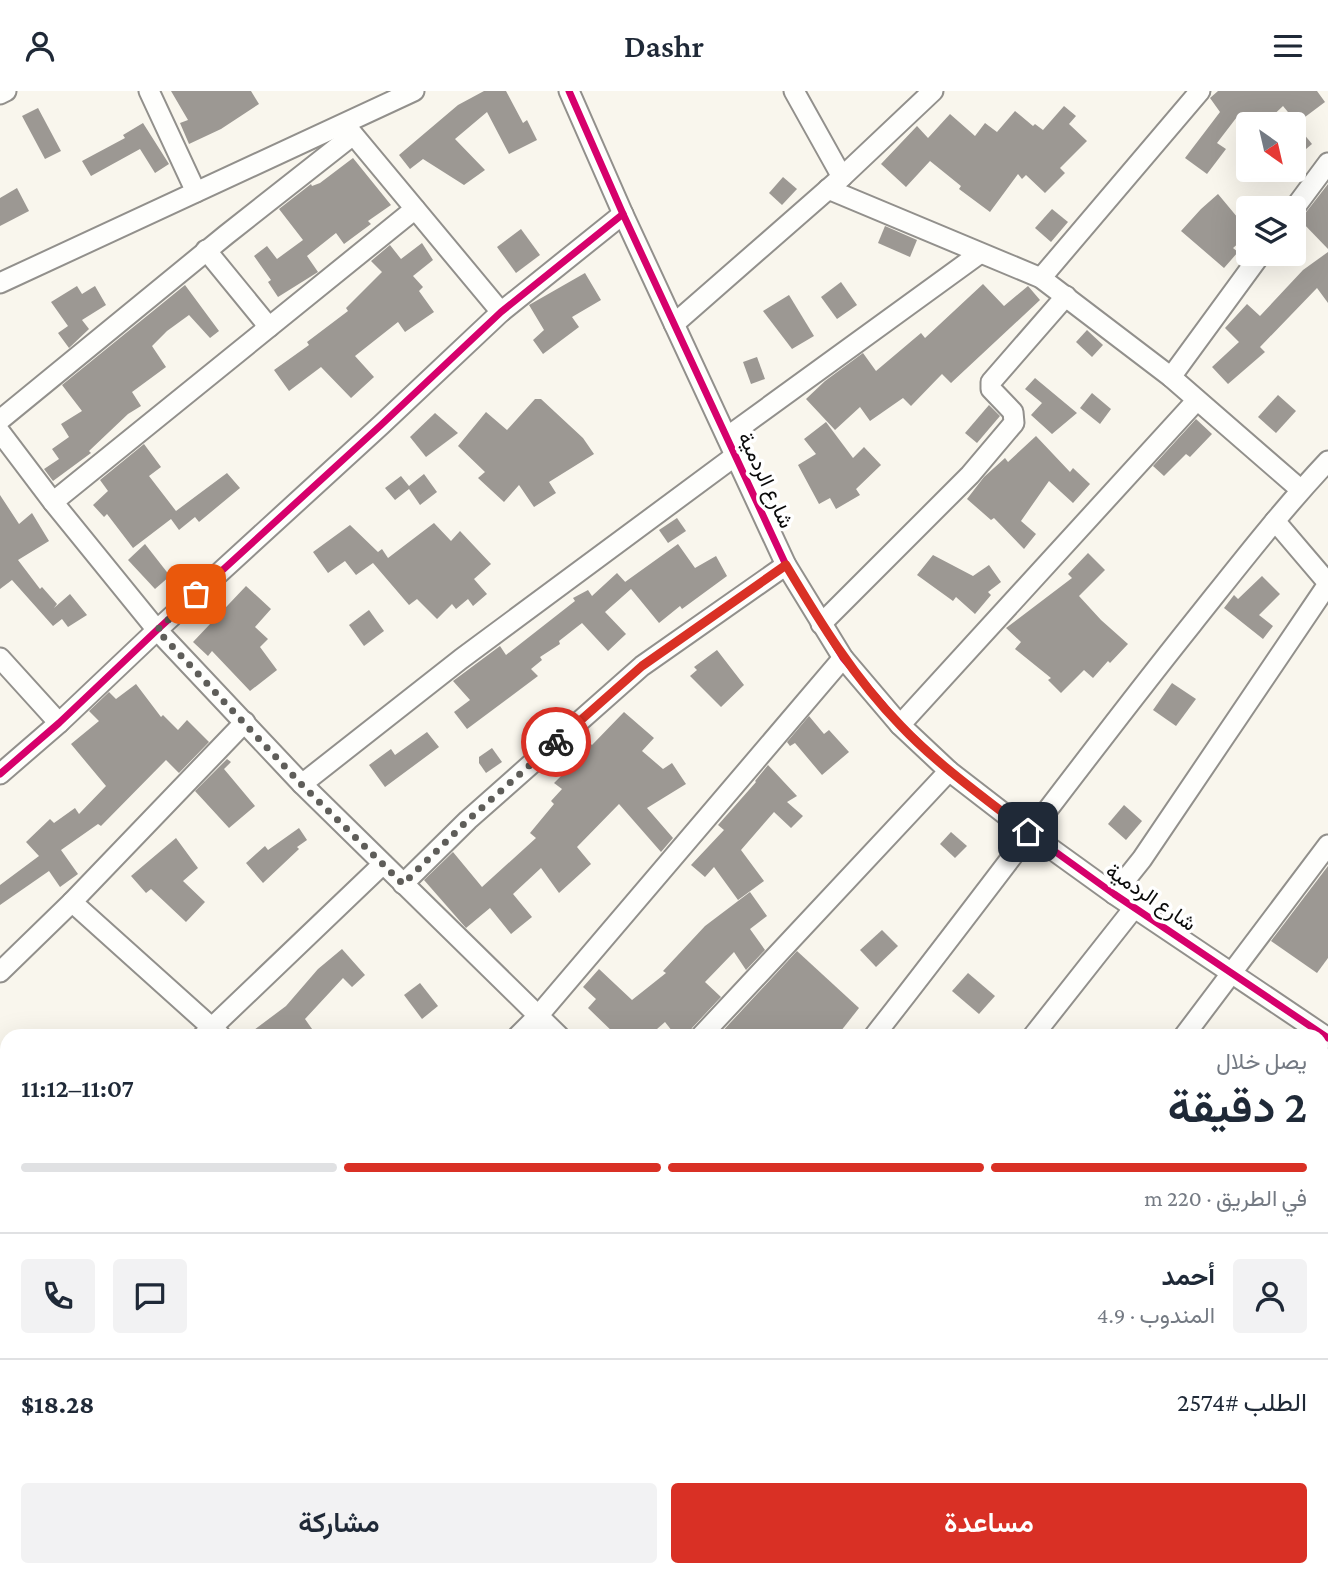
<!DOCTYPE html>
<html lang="ar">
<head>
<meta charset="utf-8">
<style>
	body { margin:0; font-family:"Crimson Pro",Vazirmatn,serif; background:#f2f2f3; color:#1f2937; direction:rtl; height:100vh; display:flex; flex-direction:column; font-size:26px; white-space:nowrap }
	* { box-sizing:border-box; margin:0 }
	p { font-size:23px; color:#747a83 }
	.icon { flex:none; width:38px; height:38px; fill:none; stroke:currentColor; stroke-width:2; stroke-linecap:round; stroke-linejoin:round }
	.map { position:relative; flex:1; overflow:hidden; direction:ltr }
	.sheet { position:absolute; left:0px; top:938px; width:1328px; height:548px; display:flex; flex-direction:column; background:#fff; border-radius:21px 21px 0 0; box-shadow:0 7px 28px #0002; direction:rtl }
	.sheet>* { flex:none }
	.needle { width:46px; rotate:146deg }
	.controls { position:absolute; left:1236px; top:21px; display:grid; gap:14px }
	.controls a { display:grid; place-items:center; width:70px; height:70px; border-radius:7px; background:#fff; box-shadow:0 7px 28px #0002; font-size:35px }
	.pin { position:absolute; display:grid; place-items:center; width:60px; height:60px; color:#fff; margin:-30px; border-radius:14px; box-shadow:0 4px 10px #0006 }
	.courier { position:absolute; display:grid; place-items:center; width:70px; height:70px; margin:-35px; border:5px solid #d93025; border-radius:50%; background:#fff; color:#222; box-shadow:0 2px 9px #0007 }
	.summary em { font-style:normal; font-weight:600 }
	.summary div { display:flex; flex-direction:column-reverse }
	.summary { display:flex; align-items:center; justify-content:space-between; height:119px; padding:0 21px }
	h1 { font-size:46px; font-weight:600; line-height:52px }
	.bar { display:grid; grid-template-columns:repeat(4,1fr); gap:10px 7px; align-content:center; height:84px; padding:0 21px }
	.bar i { height:9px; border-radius:5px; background:#e0e1e3 }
	.bar .active { background:#d93025 }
	.bar p { grid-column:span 4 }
	.line { display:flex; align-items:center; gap:18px; padding:0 21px; border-top:2px solid #e0e1e3 }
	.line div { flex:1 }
	.round { display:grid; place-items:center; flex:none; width:74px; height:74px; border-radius:7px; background:#f2f2f3 }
	.action { display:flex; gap:14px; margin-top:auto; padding:14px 21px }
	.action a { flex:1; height:80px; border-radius:7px; background:#d93025; color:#fff; font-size:28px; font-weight:600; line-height:80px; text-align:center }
	.action a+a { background:#f2f2f3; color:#1f2937 }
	header { display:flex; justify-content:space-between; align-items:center; height:91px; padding:0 21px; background:#fff; font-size:32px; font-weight:600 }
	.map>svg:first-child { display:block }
	.building { fill:#9c9893 }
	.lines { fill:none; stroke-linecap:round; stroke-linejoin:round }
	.street-casing { stroke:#92908c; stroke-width:23 }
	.street { stroke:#fefefc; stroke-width:19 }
	.cycleway-casing { stroke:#fff; stroke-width:11 }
	.cycleway { stroke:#d6006c; stroke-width:7 }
	.done { stroke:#5e5d59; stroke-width:7; stroke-dasharray:0 12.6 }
	.route { stroke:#d93025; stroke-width:9 }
	.labels { text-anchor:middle; stroke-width:7; stroke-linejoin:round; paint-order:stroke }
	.street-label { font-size:21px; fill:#0a0a0a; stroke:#fff }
</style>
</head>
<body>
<header><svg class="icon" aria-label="menu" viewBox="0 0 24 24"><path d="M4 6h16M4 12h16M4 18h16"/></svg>Dashr<svg class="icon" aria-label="person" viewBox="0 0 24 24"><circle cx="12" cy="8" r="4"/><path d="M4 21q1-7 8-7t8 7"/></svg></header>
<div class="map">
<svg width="1328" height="1485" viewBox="0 0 1328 1485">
	<rect width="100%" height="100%" fill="#f9f6ed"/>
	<g class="building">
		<path d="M171,0h80l8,13 -38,25 -32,15 -9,-21 8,-3z"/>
		<path d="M484,0h22l17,32 4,-3 10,20 -28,14 -22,-42 -32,27 30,31 -21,15 -41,-26 -13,10 -11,-14 59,-50z"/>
		<path d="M1218,0h99l8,11 -28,21 -14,-17 -19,18h-13l-11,-11 -23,30 9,6 -19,25 -22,-16 35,-46 -10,-14z"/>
		<path d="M1064,15l12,10 -7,8 18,17 -27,27 5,5 -20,20 -19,-18 -4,4 -4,-5 -28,38 -31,-23 2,-3 -31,-25 -24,26 -25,-23 36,-38 11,12 22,-24 25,22 10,-13 12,9 18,-21 18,15 2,-2 8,6z"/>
		<path d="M38,17l23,43 -16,8 -23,-43z"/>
		<path d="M143,32l26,41 -14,9 -15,-24 -49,27 -9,-15 43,-23 -2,-3z"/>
		<path d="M1303,42l9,11 -19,16v-19z"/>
		<path d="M353,67l38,47 -23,16 3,3 -27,20 -8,-11 -29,23 11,16 -40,25 -10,-15 3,-2 -17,-24 13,-10 10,13 26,-19 -24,-31 32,-25 1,2 8,-3z"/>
		<path d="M783,86l14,12 -15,16 -13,-12z"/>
		<path d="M1328,93v65l-28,-29z"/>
		<path d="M17,97l12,23 -29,15v-28z"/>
		<path d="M1218,103l30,36v5l-15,13 5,4 -14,16 -43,-37 20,-22z"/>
		<path d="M1052,118l16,13 -17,20 -16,-14z"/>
		<path d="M885,135l32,14 -7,17 -32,-14z"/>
		<path d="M521,138l19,26 -24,18 -19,-26z"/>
		<path d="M422,152l11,17 -20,16 10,11 -4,4 15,21 -29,20 -7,-10 -43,34 19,21 -23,21 -30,-31 -32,24 -15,-21 35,-25 -2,-3 41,-31 -2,-3 36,-36 -11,-11 19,-16 11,14z"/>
		<path d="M1328,161v51l-11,-15 -57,59 5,5 -37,32 -16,-17 27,-25 -14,-14 22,-24 13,12 43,-46z"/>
		<path d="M585,182l16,27 -29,17 7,10 -36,27 -10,-14 11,-10 -15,-25z"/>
		<path d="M841,191l16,23 -20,14 -16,-22z"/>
		<path d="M983,193l21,22 24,-20 12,14 -89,83 -9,-9 -31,32 -8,-8 -33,23 -10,-14 -25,23 -29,-31 19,-18 38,-28 13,18 45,-38 4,5z"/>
		<path d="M185,194l34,46 -9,7 -21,-23 -22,16 -15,15 14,21 -34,25 9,14 -13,8 -39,37 2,2 -38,28 -9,-12 15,-10 -7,-10 17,-12 -8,-13 21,-13 -20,-26z"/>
		<path d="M77,195l5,8 13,-8 11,19 -24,15 7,9 -20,19 -11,-15 10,-7 -17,-24z"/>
		<path d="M789,204l25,41 -22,13 -29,-38z"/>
		<path d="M1087,239l16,15 -11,12 -16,-15z"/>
		<path d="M757,266l8,22 -14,5 -8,-22z"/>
		<path d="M1035,287l42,35 -25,21 -21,-19 11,-12 -17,-14z"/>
		<path d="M1092,302l19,16 -11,15 -20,-16z"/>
		<path d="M1278,304l18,16 -20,22 -18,-16z"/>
		<path d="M535,308h6l42,39 11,16 -45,28 7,11 -22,14 -15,-22 -15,17 -26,-24 7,-6 -27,-26 28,-34 21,18z"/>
		<path d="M989,314l11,11 -23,27 -12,-10z"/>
		<path d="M435,322l23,20 -32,24 -16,-20z"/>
		<path d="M1196,328l16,15 -22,23 -4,-3 -22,22 -11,-10z"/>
		<path d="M826,331l27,36 11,-11 17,18 -25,24 4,6 -24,14 -6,-11 -11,6 -21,-39 18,-11 -12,-15z"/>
		<path d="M1036,345l34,36 3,-4 17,16 -17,19 -24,-22 -28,40 15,13 -12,15 -30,-31 -3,2 -24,-21 17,-22 21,-19 3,4z"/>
		<path d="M144,353l17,23 -12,9 27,35 51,-38 13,15 -41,34 -4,-5 -16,13 -8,-11 -38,29 -26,-34 -3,3 -11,-12 15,-14 -8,-11z"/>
		<path d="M424,383l13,18 -17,13 -11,-16 -14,11 -10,-12 16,-12 8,10z"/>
		<path d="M0,404l19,29 13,-11 17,28 -31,19 22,29 2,-2 15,17 -3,4 16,-14 17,21 -19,12 -6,-8 -9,7 -41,-46 -12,9z"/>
		<path d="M677,427l9,13 -18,12 -9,-13z"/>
		<path d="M434,432l17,18 9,-10 31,33 -17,15 13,15 -14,12 -5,-7 -12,10 -4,-5 -15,15 -20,-20 -8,6 -36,-42 -17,12 -11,-14 -17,12 -15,-21 37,-27 28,27 4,-3 6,9z"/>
		<path d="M145,453l25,32 -15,13 -27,-29z"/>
		<path d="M678,453l17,24 21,-12 11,20 -45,33 -2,-3 -21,17 -28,-34 -26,23 21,22 -18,17 -26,-28 -23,18 1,3 -20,13 2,3 -11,9 7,7 -71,53 -13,-17 16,-12 -17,-19 47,-35 6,9 69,-54 -2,-3 15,-8 4,6 25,-23 11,12 -3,-3z"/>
		<path d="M1088,462l17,17 -26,26 22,24 27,24 -18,19 -2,-2 -15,17 -9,-8 -23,23 -13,-13 3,-2 -36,-29 6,-7 -15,-14 66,-50 -4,-4z"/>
		<path d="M933,464l40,21 16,-11 12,17 -13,10 3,3 -16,19 -19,-17 -3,4 -36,-26z"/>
		<path d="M1262,485l18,18 -21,21 14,11 -10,13 -39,-31 10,-13 4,4z"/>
		<path d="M246,495l25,23 -16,18 13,12 -8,8 17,23 -27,21 -38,-40 -4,5 -15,-14z"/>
		<path d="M369,519l15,21 -20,15 -15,-21z"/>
		<path d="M717,559l27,35 -23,22 -31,-31 7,-6 -3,-3z"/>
		<path d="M1172,592l24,16 -20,27 -23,-16z"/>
		<path d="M136,593l25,33 2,-2 15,15 9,-10 22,22 -30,31 -13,-13 -65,66 -3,-2 -37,26 17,24 -18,13 -11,-16 -49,34v-20l39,-29 -13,-14 24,-23 4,4 21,-15 4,6 27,-28 -35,-42 28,-23 -10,-10 20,-19 7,7z"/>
		<path d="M624,621l30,26 -12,13 21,18 9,-6 14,21 -39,24 26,30 -12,14 -42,-48 -42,43 14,17 -32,29 -18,-25 -28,26 19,23 -21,17 -21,-26 -24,20 -42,-48 29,-28 29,35 54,-49 -6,-5 24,-29 -3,-3 11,-12 -8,-6 12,-12 -7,-6 25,-27 8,7z"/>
		<path d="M809,625l15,18 5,-4 20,22 -27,23 -27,-32 -5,3 -3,-4z"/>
		<path d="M427,641l12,15 -54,40 -16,-22 22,-16 4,6z"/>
		<path d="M492,657l10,14 -16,11 -7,-10v-6z"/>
		<path d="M227,668l4,3 -7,7 31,37 -26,22 -34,-37z"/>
		<path d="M768,674l29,31 -10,6 16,14 -12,12 -17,-16 -33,38 23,31 -26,19 -24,-33 -9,10 -14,-12 33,-35 -6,-5 38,-43 -1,-1z"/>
		<path d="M1124,714l18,16 -16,19 -18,-16z"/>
		<path d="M299,737l8,12 -10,7 2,2 -36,34 -17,-20 19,-17 3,4z"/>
		<path d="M951,741l16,14 -12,12 -15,-14z"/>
		<path d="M176,747l22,30 -15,13 22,21 -19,20 -35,-33 -5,4 -15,-17z"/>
		<path d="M1328,775v92l-11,15 -46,-32z"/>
		<path d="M750,801l17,24 -17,13 15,21 -19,20 -12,-18 -29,30 16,15 -29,31 -3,8h-13l-11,-14 -16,14h-32l-29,-28 8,-9 -13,-12 16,-18 33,31 34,-27 -3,-2 42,-45z"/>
		<path d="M882,839l16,16 -22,21 -16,-17z"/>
		<path d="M342,858l23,26 -13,12 -9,-9 -38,41 12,17h-71l40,-30 32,-37z"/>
		<path d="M797,860l62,57 -22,28h-119z"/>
		<path d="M968,882l27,23 -16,18 -27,-23z"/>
		<path d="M420,892l18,23 -16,13 -18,-24z"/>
	</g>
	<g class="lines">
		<defs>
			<g id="street">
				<path d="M149,0l47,101"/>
				<path d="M569,0l54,123 163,351 57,93 57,67 49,46 79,61 86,62 214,144"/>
				<path d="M794,0l48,86"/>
				<path d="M0,3l6,-3"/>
				<path d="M347,36l154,185"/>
				<path d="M828,98l213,89 130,99 130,113"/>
				<path d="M1293,119l35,-47"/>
				<path d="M206,159l63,77"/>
				<path d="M1041,187l159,-187"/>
				<path d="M0,192l414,-192"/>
				<path d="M674,233l168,-147 91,-86"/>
				<path d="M1171,286l90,-123"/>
				<path d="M0,329l226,-185 127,-100"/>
				<path d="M0,341l53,70 104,128 145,154 257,252"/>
				<path d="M727,346l252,-183"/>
				<path d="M53,411l362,-293"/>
				<path d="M1275,430l53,62"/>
				<path d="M821,533l149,-149 44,-52 -1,-11 -22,-23v-7l75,-86"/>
				<path d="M0,567l59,65"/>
				<path d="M900,634l297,-325"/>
				<path d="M0,683l59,-51 98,-93 224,-205 120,-113 122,-98"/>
				<path d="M302,693l159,-125 274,-203"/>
				<path d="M403,793l65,-64 174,-154 144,-101"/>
				<path d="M1114,803l28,-35 186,-275"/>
				<path d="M72,811l148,133"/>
				<path d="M0,881l72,-70 173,-180"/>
				<path d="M203,945l180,-172"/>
				<path d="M518,945l20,-20 305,-358"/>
				<path d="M701,945l248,-265"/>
				<path d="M874,945c107,-136 209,-276 318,-412 44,-55 87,-111 136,-163"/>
				<path d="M1033,945l101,-128"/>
				<path d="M1184,945l144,-191"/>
				<path d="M1321,1005l7,-8"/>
				<path d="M0,1109l7,6"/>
				<path d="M0,1148l7,-6"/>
				<path d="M1321,1206l7,-9"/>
				<path d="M1321,1320l7,5"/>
				<path d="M1321,1412l7,-11"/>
				<path d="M0,1413l7,-8"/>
				<path d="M375,1479l6,6"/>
				<path d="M685,1479l9,6"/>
				<path d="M901,1479l7,6"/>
				<path d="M1132,1479l6,6"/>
				<path d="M158,1485l6,-6"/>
				<path d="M409,1485l6,-6"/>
				<path d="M836,1485l3,-6"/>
				<path d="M1065,1485l5,-6"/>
				<path d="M1278,1485l3,-6"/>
			</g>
		</defs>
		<use href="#street" class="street-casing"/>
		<use href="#street" class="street"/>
		<defs>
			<g id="cycleway">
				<path d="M569,0l54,123 163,351 57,93 57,67 49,46 79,61 86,62 214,144"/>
				<path d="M0,683l59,-51 98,-93 224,-205 120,-113 122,-98"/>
			</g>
		</defs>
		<use href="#cycleway" class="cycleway-casing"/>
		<use href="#cycleway" class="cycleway"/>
	</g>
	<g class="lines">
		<path class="done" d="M196,503l-39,36 145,155 101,99 65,-64 88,-78"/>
		<path class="route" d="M556,651l86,-76 144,-101c34,57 68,113 115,161 38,40 84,72 127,106"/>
	</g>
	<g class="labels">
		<g class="street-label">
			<text transform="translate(766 389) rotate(65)" y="7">شارع الردمية</text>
			<text transform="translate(1151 806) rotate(34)" y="7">شارع الردمية</text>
		</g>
	</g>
</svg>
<div class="controls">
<a><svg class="needle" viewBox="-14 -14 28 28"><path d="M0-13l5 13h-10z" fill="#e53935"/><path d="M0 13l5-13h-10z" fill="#747a83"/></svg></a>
<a><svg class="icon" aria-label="layers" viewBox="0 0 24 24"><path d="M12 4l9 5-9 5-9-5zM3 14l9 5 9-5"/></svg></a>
</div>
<div class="pin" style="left:196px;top:503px;background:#ea580c"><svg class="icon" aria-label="bag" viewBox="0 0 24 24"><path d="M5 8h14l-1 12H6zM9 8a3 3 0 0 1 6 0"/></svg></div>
<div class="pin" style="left:1028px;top:741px;background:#1f2937"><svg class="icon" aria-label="home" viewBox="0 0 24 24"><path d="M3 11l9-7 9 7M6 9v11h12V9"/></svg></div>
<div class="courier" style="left:556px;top:651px"><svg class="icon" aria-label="bike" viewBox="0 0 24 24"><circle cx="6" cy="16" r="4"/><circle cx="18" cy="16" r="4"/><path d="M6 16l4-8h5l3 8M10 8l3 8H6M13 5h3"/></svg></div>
<section class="sheet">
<div class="summary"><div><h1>2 دقيقة</h1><p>يصل خلال</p></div><em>11:07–11:12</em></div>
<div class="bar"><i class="active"></i><i class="active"></i><i class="active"></i><i></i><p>في الطريق · 220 m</p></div>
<div class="line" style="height:126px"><a class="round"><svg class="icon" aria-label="person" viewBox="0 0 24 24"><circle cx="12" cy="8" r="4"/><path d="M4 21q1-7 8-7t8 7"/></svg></a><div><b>أحمد</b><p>المندوب · 4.9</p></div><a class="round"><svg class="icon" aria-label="chat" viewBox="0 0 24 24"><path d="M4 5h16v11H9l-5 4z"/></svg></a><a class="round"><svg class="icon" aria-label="phone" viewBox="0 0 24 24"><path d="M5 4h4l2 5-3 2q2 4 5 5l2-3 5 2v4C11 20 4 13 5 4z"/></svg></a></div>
<div class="line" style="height:91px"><div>الطلب #2574</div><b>$18.28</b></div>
<div class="action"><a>مساعدة</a><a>مشاركة</a></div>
</section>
</div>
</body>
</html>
